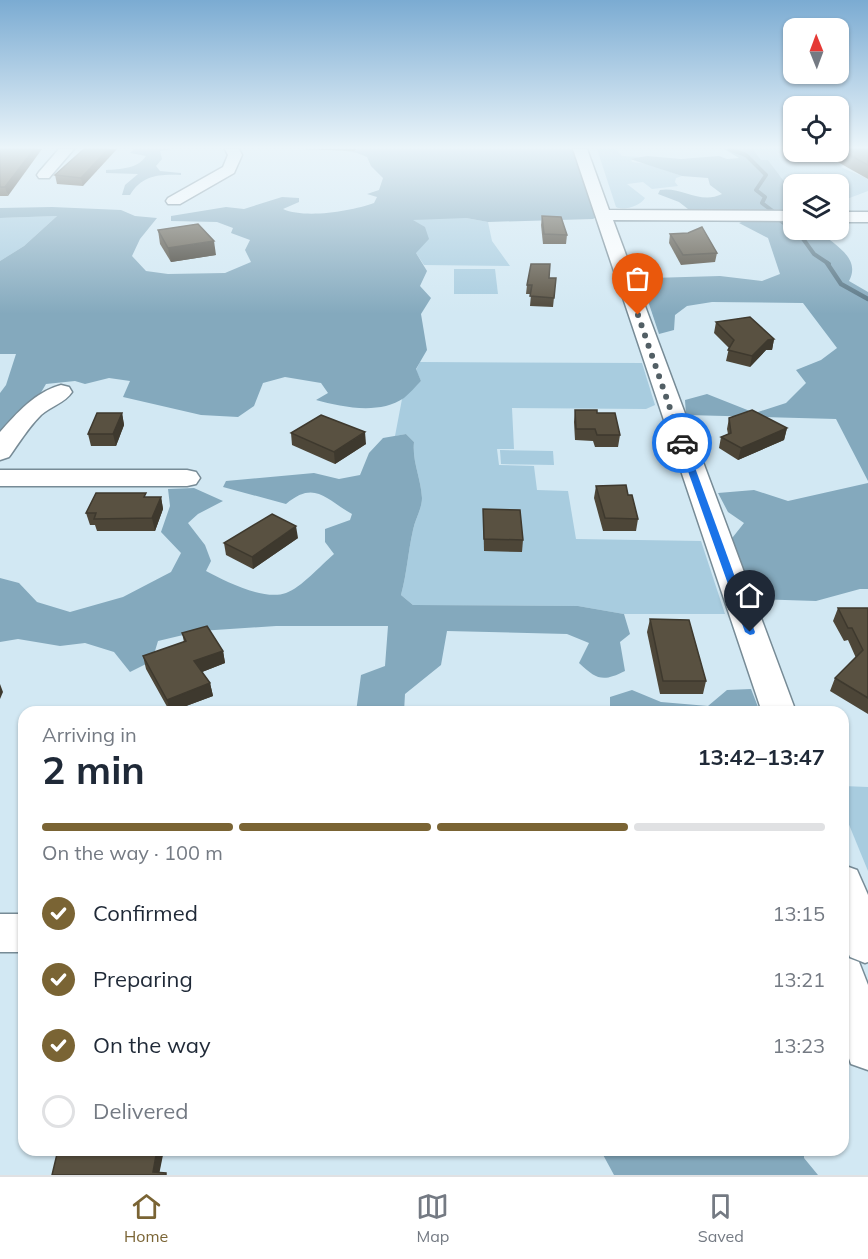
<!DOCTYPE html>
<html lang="en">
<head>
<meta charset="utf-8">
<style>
	body { margin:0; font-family:Mulish,sans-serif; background:#f2f2f3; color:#1f2937; height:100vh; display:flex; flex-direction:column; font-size:22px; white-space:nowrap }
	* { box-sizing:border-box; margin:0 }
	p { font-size:20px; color:#747a83 }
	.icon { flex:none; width:33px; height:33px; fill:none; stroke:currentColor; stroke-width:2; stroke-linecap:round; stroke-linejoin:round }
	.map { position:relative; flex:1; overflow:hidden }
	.side { position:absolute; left:18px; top:706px; width:831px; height:450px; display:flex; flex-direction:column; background:#fff; border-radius:18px; box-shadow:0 2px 4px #0004 }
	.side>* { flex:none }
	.needle { width:39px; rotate:359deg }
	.tools { position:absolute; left:783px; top:18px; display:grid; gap:12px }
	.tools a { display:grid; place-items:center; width:66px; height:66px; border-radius:12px; background:#fff; box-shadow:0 2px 4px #0004; font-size:30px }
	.pin { position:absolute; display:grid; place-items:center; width:51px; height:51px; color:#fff; margin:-62px -26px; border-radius:50% 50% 50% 0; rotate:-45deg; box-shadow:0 0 6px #0007 }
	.pin .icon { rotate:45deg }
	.courier { position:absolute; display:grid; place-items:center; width:60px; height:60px; margin:-30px; border:4px solid #1a73e8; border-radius:50%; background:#fff; color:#222; box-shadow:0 2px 8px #0007 }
	.summary em { font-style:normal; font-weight:700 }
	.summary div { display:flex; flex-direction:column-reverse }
	.summary { display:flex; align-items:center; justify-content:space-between; height:102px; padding:0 24px }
	h1 { font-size:39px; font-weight:700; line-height:45px }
	.bar { display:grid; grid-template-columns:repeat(4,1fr); gap:9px 6px; align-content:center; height:72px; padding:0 24px }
	.bar i { height:8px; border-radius:4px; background:#e0e1e3 }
	.bar .current { background:#7a6434 }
	.bar p { grid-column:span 4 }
	ol { padding:0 24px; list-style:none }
	li { display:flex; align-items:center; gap:18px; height:66px }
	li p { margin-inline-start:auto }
	li .icon { padding:6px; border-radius:50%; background:#7a6434; color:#fff; stroke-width:4 }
	li:last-child { color:#747a83 }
	li i { width:33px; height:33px; border:3px solid #e0e1e3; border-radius:50% }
	.menu { display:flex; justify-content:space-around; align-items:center; height:84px; border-top:2px solid #e0e1e3; background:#fff; font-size:16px; color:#747a83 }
	.menu a { display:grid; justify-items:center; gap:3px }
	.menu .current { color:#7a6434 }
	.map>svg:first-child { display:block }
	.green { fill:#a8ccdf }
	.forest { fill:#84a9bd }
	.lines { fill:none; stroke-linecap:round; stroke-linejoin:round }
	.stream-far1 { stroke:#577483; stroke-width:4 }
	.stream { stroke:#577483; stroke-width:4.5 }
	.minor-casing { stroke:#778b96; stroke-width:3 }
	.minor { fill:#fff; fill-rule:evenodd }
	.wall { fill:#4d4638 }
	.shaded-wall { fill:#3e392e }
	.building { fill:#595141; stroke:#3e392e; stroke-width:1.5 }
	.route { fill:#1a73e8 }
	.done { stroke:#525f65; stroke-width:6; stroke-dasharray:0 10.8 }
</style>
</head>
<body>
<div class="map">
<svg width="868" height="1175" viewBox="0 0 868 1175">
	<rect width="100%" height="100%" fill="#d2e8f3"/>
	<g class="green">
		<path d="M597,149h19l6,7 20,1 -11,2 1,3 16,2 34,12 -6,2 -1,4 3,4 -26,3 -9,-7 -16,2 18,14c-5,8 -21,13 -29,9z"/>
		<path d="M753,149c33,0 65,3 90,16l-2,2c9,5 18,7 27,12v12l-29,11 -1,-18h-44l-1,9 -25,-33h-7z"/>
		<path d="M57,216l-33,30 -24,15v-43z"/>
		<path d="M431,218h35l22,4 4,19 18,25 -86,-1 -8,-12 -4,-33z"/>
		<path d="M454,269h41l3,25h-44z"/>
		<path d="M420,362l222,1 13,42 -9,4 -134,-1 2,41h-17l2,16 35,1 3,24 31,1 8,48 125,2 24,73h-101l-46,-8 -165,-1 -12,-10c6,-22 7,-43 12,-65 2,-11 9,-21 9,-32 -1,-20 -10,-36 -8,-56l-8,-8 -11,2 7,-37 19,-18 -5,-11z"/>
		<path d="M500,450l53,1 1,14 -53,-1z"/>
		<path d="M843,786l25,1v84l-25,-61z"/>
	</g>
	<g class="forest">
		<path d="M134,149h37l-11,2 2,8 -6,7 4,5 21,2v2c-22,-1 -39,0 -51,20h-8l3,-10 13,-11 -32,-1v-3c14,-1 32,-1 40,-14l-16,-3z"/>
		<path d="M335,149h242l21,67 -5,3 -105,3 -22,-4 -53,2 12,7 4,12 -13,14 11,18 -7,15 11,12 -10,16 6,36 -11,19 5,12c-6,6 -11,12 -17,17 -25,17 -62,9 -88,2l12,-7 -7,-10 -36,-6 -22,6 -9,23 -16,11 -37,-2 -78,-18 7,-16 -21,-3 -24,6 -10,-3 -29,3 -10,17 -36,43v-51l6,-8 10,-31h-16v-93l24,-15 33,-30 -57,2v-10l52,-1 69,3 14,6 22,2 -17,21 -8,17 14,15 22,3 57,-1 26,-11 -6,-12 5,-10 -19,-7 2,-5 -16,-6 -46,-1v-5l55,-9 18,2 38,-12 17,1v4l-16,7c22,10 69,2 91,-6l3,-6 -10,-3 12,-4 4,-12 -12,-12 -4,-9 -10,-4z"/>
		<path d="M724,149h29l8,11h7l25,33v22l-135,-5 30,-1 -9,-7 -21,-8 2,-4c21,-4 40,15 62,4l-12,-9 -2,-7 -26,-2 -52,-17 17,-3 34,3 38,-3 8,3 12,-1z"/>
		<path d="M747,220l46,1 1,9h24c14,14 44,27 31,51l19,11v189l-32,-62 -150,-4 -1,-15 22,-6 48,19 31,-10 20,-20 -10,-13 25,-10 16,-12 -34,-45 -91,-1 -25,4 -12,9 -1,15 -15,4 -16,-48 8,-8 69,-2 42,5 18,-7 -12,-36 -29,-15z"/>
		<path d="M406,434l8,8c-2,20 7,36 8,56 0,11 -7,21 -9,32 -5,22 -6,43 -12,65l12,10 165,1 46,8 6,20 -10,8 5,29c-22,11 -28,9 -46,-8l10,-20 -22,-9 -120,-3 -6,34 -36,29 -1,18h-48l5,-37 24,-9 3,-40h-112l-76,5 -42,10 -6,20 -22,11 -16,-20 -29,-9 -25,3 -42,-7 -18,3v-64l19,5 18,19 33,10 53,-15 48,-25 10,-19 -20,-21 9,-26 -2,-17 26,-1 29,13 -25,13 -10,9 17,22 6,16 -5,10c19,10 58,30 80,22 15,-5 35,-28 48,-39l-9,-12v-13l25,-9 2,-6c-27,-15 -37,-34 -66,-10l-63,-17 3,-6 88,-8 25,6 21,-4 9,-22 14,-15z"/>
		<path d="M868,483v106h-8l-44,12 -65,-2 -22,-57 15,-19 -16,-11 -10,-19 36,-3 34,11z"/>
		<path d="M751,689l9,23h-150v-15l22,-7 29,12 47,4 19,-16z"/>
		<path d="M601,1151h203v7l14,17h-204z"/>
	</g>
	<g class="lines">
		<g class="stream-far1">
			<path d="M729,149l17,6 20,20 -10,15 9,7 -3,6 12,9"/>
			<path d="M781,221l20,15 13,18 15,10"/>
		</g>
		<path class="stream" d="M827,263l14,21 27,15"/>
		<defs>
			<g id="minor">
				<path d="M59,149h15l-25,29h-10l-2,-3 2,-3z"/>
				<path d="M225,149h14l3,6 -8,18 -54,31h-12l-2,-3 2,-3 55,-31 5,-12z"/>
				<path d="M573,149h14l22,61 185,1v10l-181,-1 183,492h-34z"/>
				<rect x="838" y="212" width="30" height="10"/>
				<path d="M61,385l8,2 3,5c-7,11 -21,14 -31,23 -13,13 -22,28 -32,42l-9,3v-28c17,-19 35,-40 61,-47z"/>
				<path d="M0,470h187l9,2 4,6 -4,6 -9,2h-187z"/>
				<path d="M843,865l14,5 11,25v67l-3,1 -15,-6 -7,-16z"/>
				<rect x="0" y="914" width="24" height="38"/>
				<path d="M843,956l16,6 9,23v85l-17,-6 -8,-22z"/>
			</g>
		</defs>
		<use href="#minor" class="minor-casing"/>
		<use href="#minor" class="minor"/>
	</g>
	<g class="wall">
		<path d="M0,149l8,47h-8z"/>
		<path d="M84,149l-1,37 -26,-2 -2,-9z"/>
		<path d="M301,149h55l-2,2z"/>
		<path d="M838,149h30v30l-48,-27h18z"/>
		<path d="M542,216l25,19 -1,9h-23l-2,-19z"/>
		<path d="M158,230l58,25 -45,7 -11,-18z"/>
		<path d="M670,234l47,19 -2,9 -34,3 -12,-22z"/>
		<path d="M549,278h7l-3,29 -23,-1 1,-12h-5l1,-9z"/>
		<path d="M716,322l58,17 -2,11h-6l-16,17 -24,-6 3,-13 -15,-15z"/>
		<path d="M575,410l22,3 23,22 -2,12h-23l-2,-6 -18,-1 -1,-18z"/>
		<path d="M122,413l2,12 -8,21h-25l-3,-12z"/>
		<path d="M729,418l58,10 -3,12 -46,20 -19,-12 2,-11 7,-3 -1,-5z"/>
		<path d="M291,433l75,11 -31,20 -43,-19z"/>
		<path d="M596,486l42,33 -2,12h-33l-9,-33z"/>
		<path d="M147,497h14l2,12 -8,22h-58l-2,-6h-5l-4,-12z"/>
		<path d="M483,509l40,31 -1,12 -38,-1z"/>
		<path d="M298,538l-45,31 -27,-14 -2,-12z"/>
		<path d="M838,608h30v106l-38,-23 5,-13 21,-20 -8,-18 -4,1 -11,-20z"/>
		<path d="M650,619l56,62 -3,13h-43l-13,-62z"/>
		<path d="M182,633l41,18 2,12 -23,9 8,11 3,13 -43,16 -24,-43 -3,-13 41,-14z"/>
	</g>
	<g class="shaded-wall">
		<path d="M34,149h8l-34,47 -3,-9z"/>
		<path d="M108,149h9l-34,37 -2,-8z"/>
		<path d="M214,241l2,14 -45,7 -3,-14z"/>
		<path d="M774,339l-2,11h-6l-16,17 2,-11 16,-16z"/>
		<path d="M122,413l2,12 -8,21 -3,-12z"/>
		<path d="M787,428l-3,12 -46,20 3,-12z"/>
		<path d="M365,432l1,12 -31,20 -1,-12z"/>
		<path d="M161,497l2,12 -8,22 -3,-13z"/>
		<path d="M296,526l2,12 -45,31 -1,-12z"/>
		<path d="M223,651l2,12 -28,11 -3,-13z"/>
		<path d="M210,683l3,13 -43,16 -3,-12z"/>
		<path d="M0,684l3,8 -3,7z"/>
		<path d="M157,1150h7l-5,25 -6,-3z"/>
	</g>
	<g class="building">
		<path d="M0,149h34l-29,38h-5z"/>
		<path d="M84,149h24l-27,29 -26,-3z"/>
		<path d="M839,149h29v16z"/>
		<path d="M542,216l19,1 6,18 -23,-1z"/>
		<path d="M198,224l16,17 -46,7 -10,-18z"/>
		<path d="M702,227l15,26 -34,2 -13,-21 18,-1z"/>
		<path d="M531,264h19l-1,14h7l-2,20 -24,-2 2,-11h-5z"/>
		<path d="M750,317l24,22 -6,1 -16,16 -24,-6 6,-10 -18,-18z"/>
		<path d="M575,410h22v3h18l5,22h-23l-2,-6h-19z"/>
		<path d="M752,410l35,18 -46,20 -20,-11 10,-4 -2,-15z"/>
		<path d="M97,413h25l-9,21h-25z"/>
		<path d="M321,415l44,17 -31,20 -43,-19z"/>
		<path d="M626,485l2,10h4l6,24 -33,-1 -9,-32z"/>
		<path d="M96,493h50l-2,4h17l-9,21 -58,1 2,-6h-10z"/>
		<path d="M483,509l37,1 3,30 -39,-1z"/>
		<path d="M272,514l24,12 -44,31 -28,-14z"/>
		<path d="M838,608h30v90l-33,-20 28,-28 -11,-22h-4z"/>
		<path d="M650,619l39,1 17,61h-43z"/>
		<path d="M207,626l16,25 -29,10 16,22 -43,17 -24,-44 43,-15 -4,-8z"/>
		<path d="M95,1150h62l-4,22 13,1v2h-114l5,-21h37z"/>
	</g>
	<linearGradient id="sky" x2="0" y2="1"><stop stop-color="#7babd2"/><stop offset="0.47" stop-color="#ebf5fa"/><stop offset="1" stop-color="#ebf5fa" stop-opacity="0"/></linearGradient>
	<rect width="868" height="314" fill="url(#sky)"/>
	<path class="route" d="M682,441l4,2 69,189 -1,2 -4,1 -5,-3 -67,-189z"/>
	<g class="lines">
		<path class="done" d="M638,315l44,128"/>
	</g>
</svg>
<div class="tools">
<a><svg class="needle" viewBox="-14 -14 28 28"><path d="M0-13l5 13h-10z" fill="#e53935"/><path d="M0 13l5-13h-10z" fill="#747a83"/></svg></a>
<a><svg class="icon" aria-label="locate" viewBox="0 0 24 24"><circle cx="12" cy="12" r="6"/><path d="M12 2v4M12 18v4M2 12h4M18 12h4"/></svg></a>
<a><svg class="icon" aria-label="layers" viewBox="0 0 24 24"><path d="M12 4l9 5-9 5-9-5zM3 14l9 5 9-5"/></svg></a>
</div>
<div class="pin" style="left:638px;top:315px;background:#ea580c"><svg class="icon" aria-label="bag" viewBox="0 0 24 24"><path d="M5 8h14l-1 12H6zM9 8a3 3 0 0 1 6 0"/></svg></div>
<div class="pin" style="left:750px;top:632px;background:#1f2937"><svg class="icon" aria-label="home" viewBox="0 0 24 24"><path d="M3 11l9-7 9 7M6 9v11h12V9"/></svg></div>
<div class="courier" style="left:682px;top:443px"><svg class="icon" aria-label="car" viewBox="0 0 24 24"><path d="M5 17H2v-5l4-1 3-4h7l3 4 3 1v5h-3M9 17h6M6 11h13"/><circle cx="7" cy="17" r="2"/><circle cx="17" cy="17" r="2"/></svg></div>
<section class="side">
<div class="summary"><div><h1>2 min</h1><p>Arriving in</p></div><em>13:42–13:47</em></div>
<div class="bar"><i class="current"></i><i class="current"></i><i class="current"></i><i></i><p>On the way · 100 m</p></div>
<ol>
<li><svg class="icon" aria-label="check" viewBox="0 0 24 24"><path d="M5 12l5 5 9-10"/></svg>Confirmed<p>13:15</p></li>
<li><svg class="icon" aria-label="check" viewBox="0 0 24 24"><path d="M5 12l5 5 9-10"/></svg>Preparing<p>13:21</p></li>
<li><svg class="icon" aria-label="check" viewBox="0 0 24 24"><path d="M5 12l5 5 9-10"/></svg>On the way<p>13:23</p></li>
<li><i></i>Delivered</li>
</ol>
</section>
</div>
<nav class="menu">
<a class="current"><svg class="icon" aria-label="home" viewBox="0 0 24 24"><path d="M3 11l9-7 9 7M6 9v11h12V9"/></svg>Home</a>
<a><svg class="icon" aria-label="map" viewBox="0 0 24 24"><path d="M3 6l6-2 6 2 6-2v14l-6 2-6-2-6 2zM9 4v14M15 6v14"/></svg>Map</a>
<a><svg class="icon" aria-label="saved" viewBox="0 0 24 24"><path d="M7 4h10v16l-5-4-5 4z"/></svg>Saved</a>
</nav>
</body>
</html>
